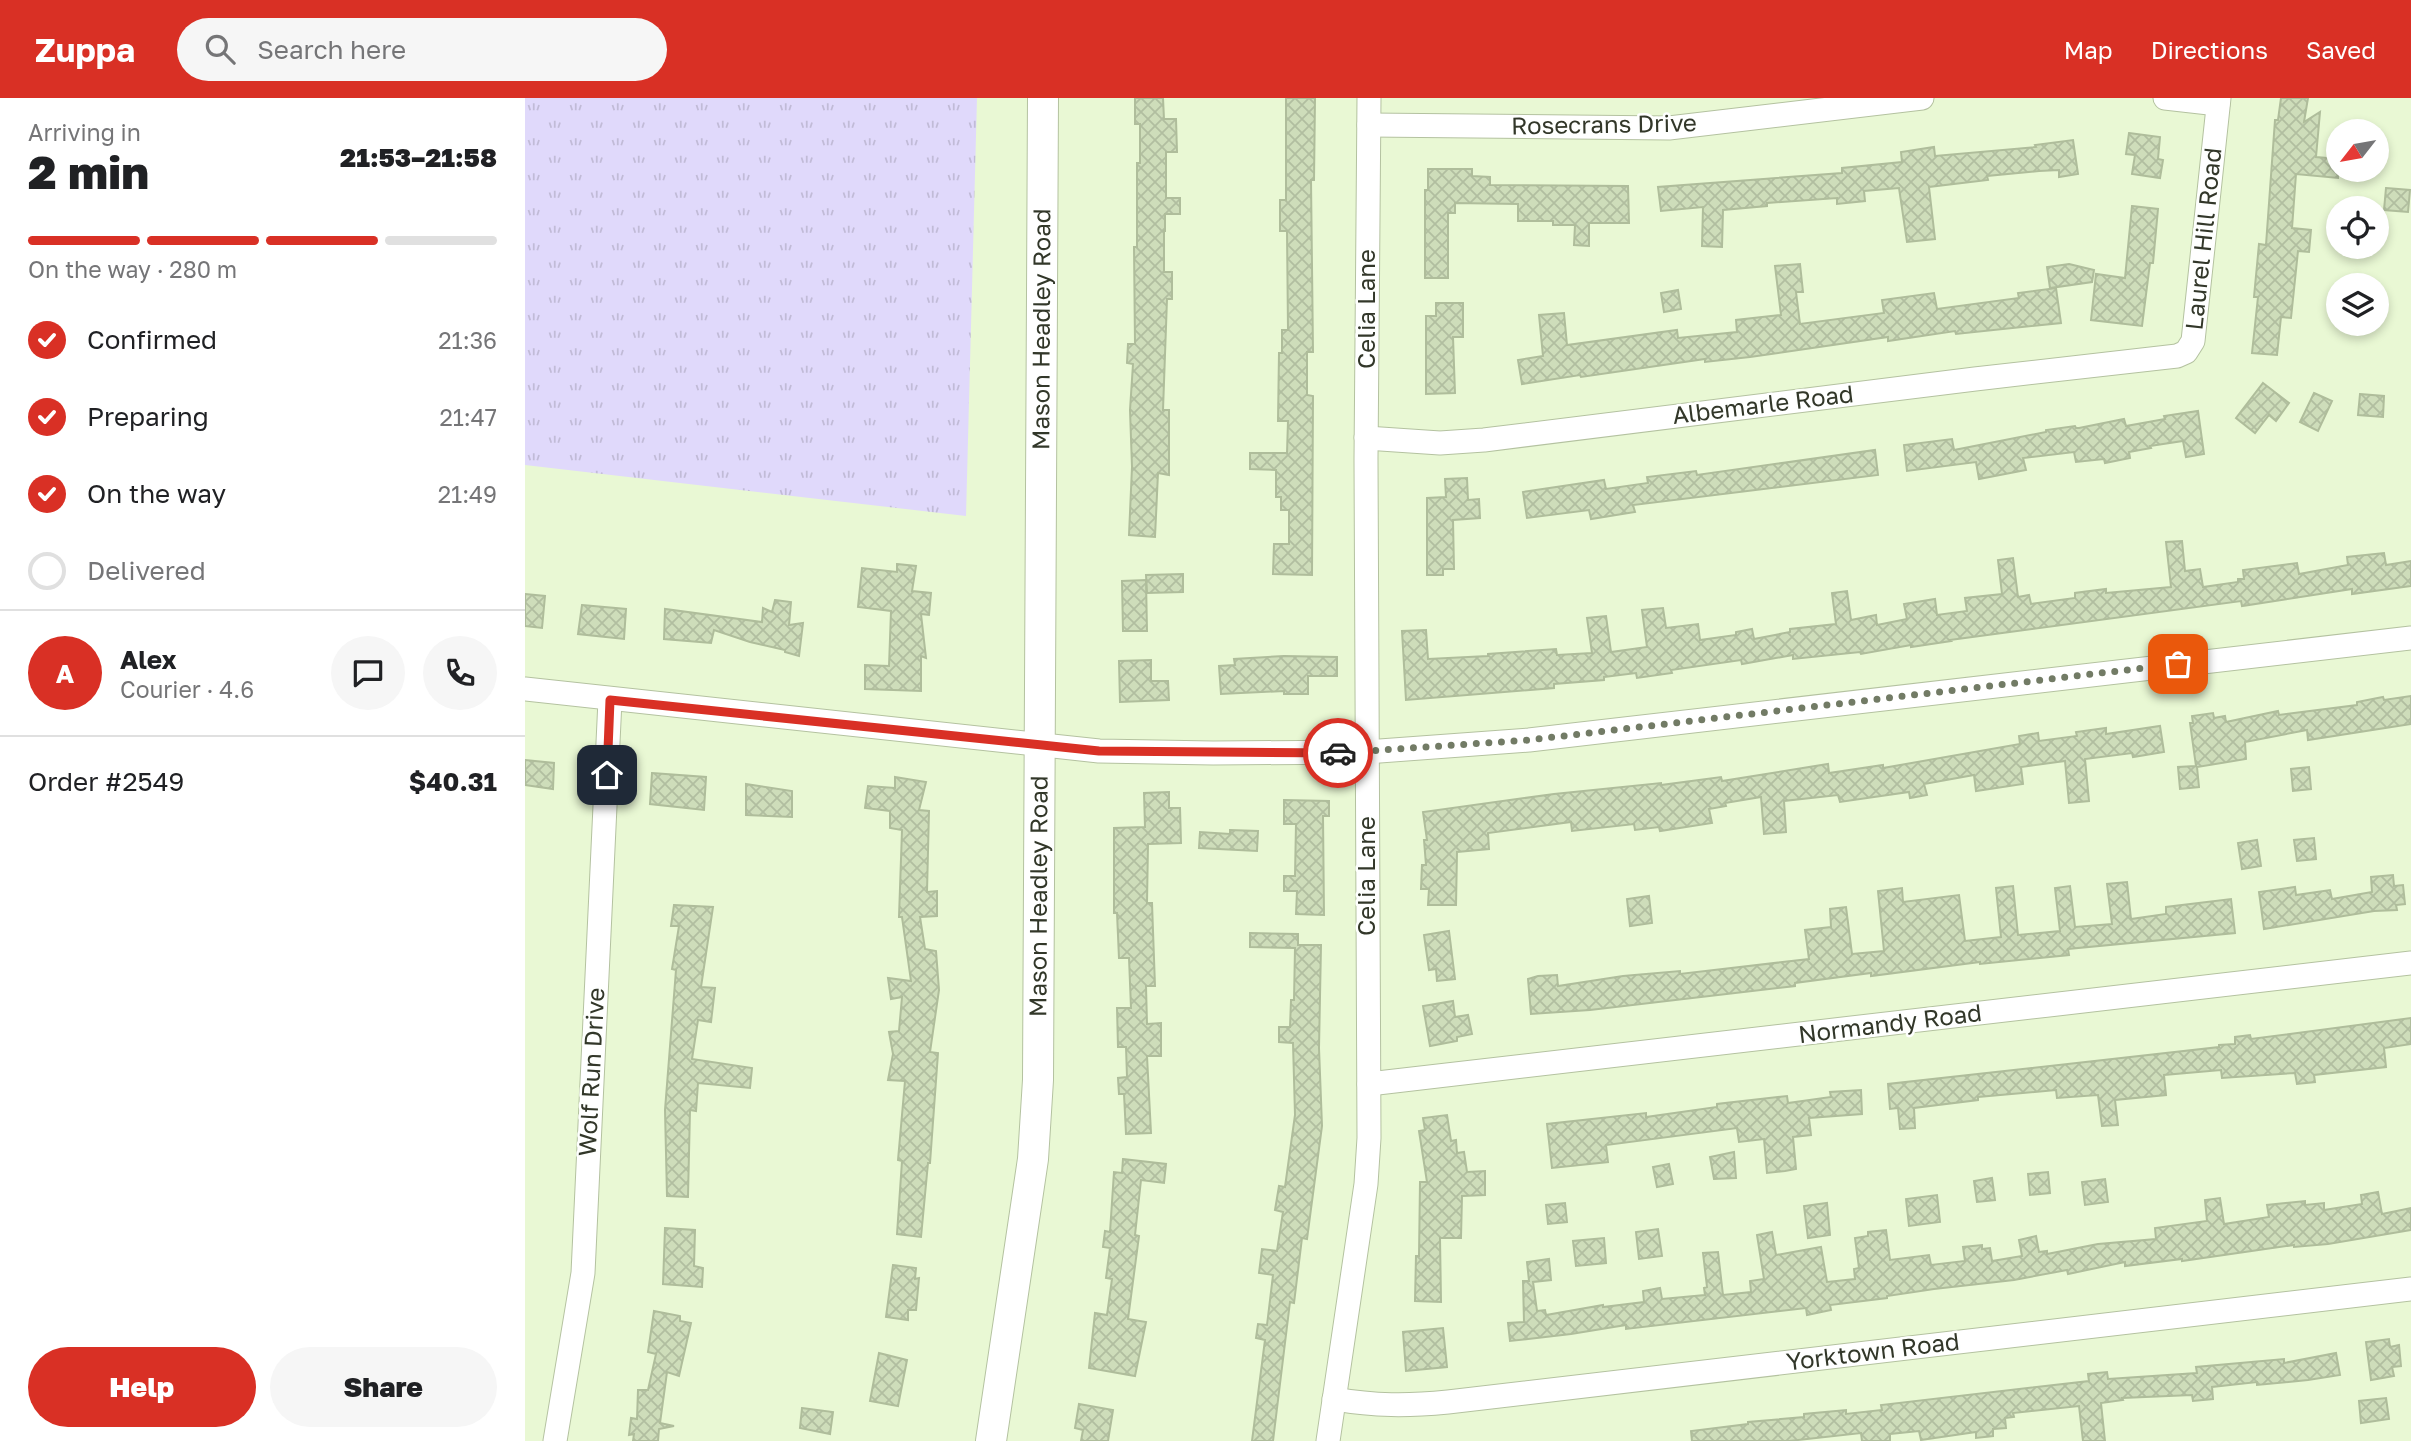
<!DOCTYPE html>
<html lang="en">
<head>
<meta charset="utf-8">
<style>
	body { margin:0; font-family:"Golos Text",sans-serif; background:#f6f6f6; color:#202124; height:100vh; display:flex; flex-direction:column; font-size:26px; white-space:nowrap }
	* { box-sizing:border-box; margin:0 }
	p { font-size:23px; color:#757577 }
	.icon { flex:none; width:38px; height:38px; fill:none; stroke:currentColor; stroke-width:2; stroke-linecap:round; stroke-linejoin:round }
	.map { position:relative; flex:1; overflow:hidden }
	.sheet { display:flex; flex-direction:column; background:#fff; width:525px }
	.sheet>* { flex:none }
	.needle { width:46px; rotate:239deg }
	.buttons { position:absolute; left:1801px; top:21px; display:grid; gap:14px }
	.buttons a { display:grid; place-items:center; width:63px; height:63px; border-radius:50%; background:#fff; box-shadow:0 4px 10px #0003; font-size:35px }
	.pin { position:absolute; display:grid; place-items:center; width:60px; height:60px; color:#fff; margin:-30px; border-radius:14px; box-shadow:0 4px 10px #0006 }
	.courier { position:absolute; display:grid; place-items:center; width:70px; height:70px; margin:-35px; border:5px solid #d93025; border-radius:50%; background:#fff; color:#222; box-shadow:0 2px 9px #0007 }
	.summary em { font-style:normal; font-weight:800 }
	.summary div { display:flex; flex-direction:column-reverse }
	.summary { display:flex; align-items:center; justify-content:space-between; height:119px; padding:0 28px }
	h1 { font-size:46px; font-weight:800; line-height:52px }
	.bar { display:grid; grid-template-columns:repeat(4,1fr); gap:10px 7px; align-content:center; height:84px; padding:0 28px }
	.bar i { height:9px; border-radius:5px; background:#e0e0e0 }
	.bar .selected { background:#d93025 }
	.bar p { grid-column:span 4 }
	.line { display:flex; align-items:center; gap:18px; padding:0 28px; border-top:2px solid #e0e0e0 }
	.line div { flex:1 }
	.round { display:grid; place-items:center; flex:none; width:74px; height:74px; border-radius:37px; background:#f6f6f6 }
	ol { padding:0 28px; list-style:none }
	li { display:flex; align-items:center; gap:21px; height:77px }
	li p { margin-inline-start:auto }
	li .icon { padding:7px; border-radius:50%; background:#d93025; color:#fff; stroke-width:4 }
	li:last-child { color:#757577 }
	li i { width:38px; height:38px; border:4px solid #e0e0e0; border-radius:50% }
	.button { display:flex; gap:14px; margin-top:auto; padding:14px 28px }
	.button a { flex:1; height:80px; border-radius:42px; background:#d93025; color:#fff; font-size:28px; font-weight:800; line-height:80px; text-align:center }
	.button a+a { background:#f6f6f6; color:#202124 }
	header { display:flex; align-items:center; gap:42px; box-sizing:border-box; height:98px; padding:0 35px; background:#d93025; color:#fff }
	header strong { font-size:33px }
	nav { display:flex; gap:38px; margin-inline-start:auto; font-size:24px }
	.search { width:490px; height:63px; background:#f6f6f6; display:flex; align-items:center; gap:18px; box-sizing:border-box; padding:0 24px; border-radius:38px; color:#757577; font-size:26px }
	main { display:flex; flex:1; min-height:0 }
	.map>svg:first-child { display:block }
	.grass { fill:url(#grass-tufts) }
	.building { fill:url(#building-cross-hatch); stroke:#afbd9b; stroke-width:2 }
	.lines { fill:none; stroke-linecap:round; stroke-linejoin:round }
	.minor-casing { stroke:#b4c2a0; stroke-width:25 }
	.major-casing { stroke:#b4c2a0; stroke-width:32 }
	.minor { stroke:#fff; stroke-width:23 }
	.major { stroke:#fff; stroke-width:30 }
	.done { stroke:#727b65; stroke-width:7; stroke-dasharray:0 12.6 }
	.route { stroke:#d93025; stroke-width:9 }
	.labels { text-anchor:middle; stroke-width:5; stroke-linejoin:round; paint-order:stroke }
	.street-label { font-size:24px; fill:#323729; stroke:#fefffe }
</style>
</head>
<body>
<header>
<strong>Zuppa</strong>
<div class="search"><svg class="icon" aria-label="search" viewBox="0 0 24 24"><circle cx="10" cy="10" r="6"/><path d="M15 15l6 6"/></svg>Search here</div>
<nav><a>Map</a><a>Directions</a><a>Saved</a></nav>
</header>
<main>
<section class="sheet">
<div class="summary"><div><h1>2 min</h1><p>Arriving in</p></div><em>21:53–21:58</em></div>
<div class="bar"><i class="selected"></i><i class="selected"></i><i class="selected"></i><i></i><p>On the way · 280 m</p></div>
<ol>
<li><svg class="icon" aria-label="check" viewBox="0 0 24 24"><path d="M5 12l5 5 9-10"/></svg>Confirmed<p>21:36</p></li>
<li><svg class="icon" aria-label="check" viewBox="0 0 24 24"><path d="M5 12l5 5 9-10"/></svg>Preparing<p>21:47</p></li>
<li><svg class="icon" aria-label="check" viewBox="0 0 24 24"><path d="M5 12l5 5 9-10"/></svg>On the way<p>21:49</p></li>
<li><i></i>Delivered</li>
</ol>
<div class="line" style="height:126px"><b class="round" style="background:#d93025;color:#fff">A</b><div><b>Alex</b><p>Courier · 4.6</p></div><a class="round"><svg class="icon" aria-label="chat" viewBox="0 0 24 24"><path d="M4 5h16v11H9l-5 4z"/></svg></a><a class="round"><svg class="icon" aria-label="phone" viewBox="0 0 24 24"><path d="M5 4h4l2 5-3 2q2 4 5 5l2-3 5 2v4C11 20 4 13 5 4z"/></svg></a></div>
<div class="line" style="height:91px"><div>Order #2549</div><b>$40.31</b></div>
<div class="button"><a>Help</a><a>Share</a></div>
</section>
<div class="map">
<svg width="1886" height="1343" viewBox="0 0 1886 1343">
	<defs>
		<pattern id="grass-tufts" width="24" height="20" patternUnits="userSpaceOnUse" patternTransform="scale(1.75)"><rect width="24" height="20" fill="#e0d9fb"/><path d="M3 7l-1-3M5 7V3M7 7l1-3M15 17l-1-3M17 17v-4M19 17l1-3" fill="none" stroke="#c1bbd7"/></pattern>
		<pattern id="building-cross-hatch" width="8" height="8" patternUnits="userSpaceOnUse" patternTransform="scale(1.75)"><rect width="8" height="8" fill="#ceddba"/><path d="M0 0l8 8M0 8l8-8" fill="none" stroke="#b1bea0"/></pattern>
	</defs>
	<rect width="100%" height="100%" fill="#e9f8d4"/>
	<path class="grass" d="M0,0h452l-11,418 -441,-51z"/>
	<g class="building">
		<path d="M610,0h28l1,21h12l1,33h-11v46h14v16h-15v17h-1v41h8v27h-5l-4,111h6v65l-11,-2 -3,64 -26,-2 3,-68 -2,-57 3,-46 -6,-1 1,-19h7l-1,-97h3v-84h3v-39h-5z"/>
		<path d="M761,0h29l-1,82h-3l2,172h-6v43l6,1 -1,179 -39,-1 1,-30h15v-34h-8v-13h-5v-27l-26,-1v-16h37l1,-32h-10l1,-68h3v-23h6l-1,-99h-7v-31h6z"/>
		<path d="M1756,0h27l-4,24 16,-10 -4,45 22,2v19l-42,-4 -4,54 19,2 -2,22 -11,-1 -7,67 -10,-1 -4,38 -25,-2 6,-56h-4l5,-53 7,1 9,-125h3z"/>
		<path d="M1604,35l31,4 -2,22 5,1 -3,18 -28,-4 3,-19 -9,-1z"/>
		<path d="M1548,42l5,34 -19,3v-7l-20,1 -52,5 1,4 -59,7 6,52 -28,3 -8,-54 -35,3 1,10 -28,3v-6l-70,5v3l-44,4 -1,37 -20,-1 1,-39 -42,4 -3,-24 184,-14v-5l60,-6 -1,-10 33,-5 1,9 101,-9 -1,-2z"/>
		<path d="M903,71h44v7l18,1v8l138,1 1,37h-40v23l-15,-1 1,-20h-22v-4h-35v-17l-63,-1v10h-7v65h-23v-88h3z"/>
		<path d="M1861,90l24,2 -2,22 -24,-2z"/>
		<path d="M1607,108l26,3 -5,54h-3l-8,63 -51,-6 5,-46 29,4z"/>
		<path d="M1275,166l3,28h-7l4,32 84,-11 -2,-13 52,-7 3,16 82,-11 -1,-5 38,-5 5,35 -105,11 -1,-3 -67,10v-4l-138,20 -45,5v-3l-124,18 -1,-2 -58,9 -4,-24 25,-4 -4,-41 25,-2 3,32 110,-15 1,8 59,-6 -1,-12 45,-5 -6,-49z"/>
		<path d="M1544,166l25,6 -2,12 -42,6 -3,-21z"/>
		<path d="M1153,192l3,19 -17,3 -3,-19z"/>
		<path d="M911,205h27v34h-10l2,56 -29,1v-78h10z"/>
		<path d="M1738,285l26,20 -13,18 -7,-6 -14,18 -19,-15z"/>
		<path d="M1789,295l18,8 -14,30 -18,-9z"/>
		<path d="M1835,296l24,2 -1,21 -25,-2z"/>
		<path d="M1673,313l6,43 -18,3 -3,-16 -33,5 1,2 -22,4 1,6 -25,5 -1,-4 -28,3 -2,-10 -51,6 3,12 -47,9 -3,-17 -69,9 -3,-26 48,-6 2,11 92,-18v-2l29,-4 1,2h3l45,-9 2,7 39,-7 -1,-3z"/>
		<path d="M1350,352l3,25 -245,30 2,7 -44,7 -2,-9 -62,8 -4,-26 81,-12 2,9 42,-6 -1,-6 49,-6 1,4z"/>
		<path d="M942,380l1,22 11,-1 1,19 -27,2 1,49h-11v6h-16v-77l19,-1 -1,-18z"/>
		<path d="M1657,443l3,30 15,-2 3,18 35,-5v-3h6l-1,-9 54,-7 2,11 49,-9 -1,-8 37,-4 2,12 25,-4v25l-59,8v-5l-110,17 -1,-5 -291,39 1,1 -40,6v-2l-50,9 -1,-2 -67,7v-4l-51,9 -1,-4 -70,10 1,3 -35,5 -1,-5 -32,4v3l-50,4v4l-148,12 -4,-69 24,-1 2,29 60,-3v-2l68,-5 1,6 35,-2 -5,-35 19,-2 5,36 36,-5 -5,-37 21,-2 3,20 32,-4 2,16 36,-5v-3l16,-3 2,10 36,-7v-3l46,-5 -4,-31 15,-2 4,29 25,-5 1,10 30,-6 -3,-15 31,-5 2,16 30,-4 -2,-13 37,-4 -4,-34 15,-2 5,39 11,-2 2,9 44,-6v-5l31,-4v4l65,-6 -5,-45z"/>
		<path d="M372,466l19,2 -4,25 19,2 -2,22 -8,-1 5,44 -5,-2v35l-56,-2v-24l24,1 2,-55 -33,-4 4,-39 35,4z"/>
		<path d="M658,476v18l-36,1 -1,-18z"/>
		<path d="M621,482l1,51h-24l-1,-50z"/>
		<path d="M0,496l20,2 -3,32 -17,-2z"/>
		<path d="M250,502l16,2 -2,23 14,-2 -4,33 -14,-4v-2l-35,-8 -36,-12 -3,13 -47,-4 1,-30 97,13 1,-14 9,4z"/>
		<path d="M57,507l44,4 -2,30 -46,-5z"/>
		<path d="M759,558l53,1v19h-29v18h-24v-3l-63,3 -2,-28 16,-1 -1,-6z"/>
		<path d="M626,562v21h17l1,19 -49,2 -1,-41z"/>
		<path d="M1886,598v28l-103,16 -1,-10 -62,12 1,17 -49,8 2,20 -19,2 -2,-22 18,-1 -6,-43h3l-1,-7 21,-3 1,5 11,-2 1,6 52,-11 1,4 78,-10v-3l26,-5 1,3z"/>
		<path d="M1635,628l4,26 -31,5 -1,-4 -47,6 4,42 -20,2 -4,-42 -44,6 2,17 -47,7 -2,-16 -50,9 3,11 -17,3 -1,-6 -69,10 -2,-7 -54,6 2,31 -22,2 -3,-37 -36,6 1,3 -17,3 3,14 -52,8 -1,-4 -24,3 -1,-6 -62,7 -1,-9 -83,11 1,16 -32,3 -1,53h-28l1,-16h-8l1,-24h4l-2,-25h3l-4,-28 131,-18 107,-11v2l60,-8 1,4 106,-17 1,9 54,-8v3l137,-24 -1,-8 19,-3 1,8 38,-5 -1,-4 30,-4v6z"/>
		<path d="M0,662l29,3 -1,26 -28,-4z"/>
		<path d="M1784,669l2,22 -18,2 -2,-22z"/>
		<path d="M127,675l54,4 -2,33 -54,-6z"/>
		<path d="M370,679l31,5 -7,28 10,1 -2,81 10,-1v25l-17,1 5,32 11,2 3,39 -9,62 8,1 -8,110h-2l-7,74 -24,-3 5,-73 -4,-1 7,-79 -17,-1 5,-26 -4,-22 10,-1 3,-34 -11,2 -3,-21 23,3 -9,-64h-3l3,-87 -12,-2v-17l-25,-3 3,-22 27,2z"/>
		<path d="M221,686l46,7v26l-46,-2z"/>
		<path d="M644,694v16h11l1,35 -33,1 -1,59h5l3,83h-9l1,38 14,-1v33h-14l4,77 -25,1 -2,-40h-5l-1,-16 9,-1 -1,-30h-8l-1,-39h14l-2,-50h-10l-2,-45h-3v-85l31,-1 -1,-34z"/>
		<path d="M759,702l45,1v15h-6l1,99 -28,-1 1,-23h-13v-15h11l1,-52h-12z"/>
		<path d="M705,732l28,1 -1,20 -58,-3 1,-16 30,2z"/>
		<path d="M1789,740l2,21 -19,2 -3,-21z"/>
		<path d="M1732,742l4,26 -19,3 -4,-26z"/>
		<path d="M1868,777l1,11 9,-1 2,19 -9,1 1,5 -23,1 -110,18 -5,-37 36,-5 1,8 34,-5 2,9 40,-7 -1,-15z"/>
		<path d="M1602,784l4,37 35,-5v-7l65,-8 4,34 -167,16 1,6 -89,9v-2l-109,14v-3l-76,10v3l-205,24 -59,4 -3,-35 10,-3 19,-1 1,11 65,-10 57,-5v3l129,-15 -4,-29 26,-3 -1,-18 16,-2 6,47 32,-3 -6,-60 24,-3 1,14 56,-7 6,46 36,-4 -5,-49 17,-2 5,49 42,-4 -5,-43 15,-2 5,41 37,-3 -5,-40z"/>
		<path d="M1124,798l3,27 -22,3 -3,-27z"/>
		<path d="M149,807l39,2 -12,80 14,1 -4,34 -13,-2 -6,39 60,9 -2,20 -52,-5 -2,28 -6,-1 -2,87 -21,-1 -2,-86 11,-140 -4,-1 7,-43h-8z"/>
		<path d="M924,833l6,48 -18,2 -1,-12 -7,1 -5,-35z"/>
		<path d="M725,835l48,1v11h23l-2,103 3,78 -15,113 -5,-1 -8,65 -4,-1 -17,139h-21l13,-101 -9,-2 2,-14 9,1 6,-50 -14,-2 3,-24 15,2 6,-39 -8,-2 4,-24 6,1 10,-72 -2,-72 -14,-1v-15h11l1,-27h3l1,-52 -45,-1z"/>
		<path d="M928,903l2,16 13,-2 4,19 -15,3v4l-27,5 -7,-40z"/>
		<path d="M1886,920v26l-27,4 2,19 -72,8 1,7 -18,2 -2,-11 -73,5 -1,-8 -57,5 2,20 -51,5 3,25 -16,1 -4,-31 -41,3 -1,-8 -78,7v3l-64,8 1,20 -15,1 -2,-21 -8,1 -2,-25 331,-37v-2l16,-1v-7l15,-2 1,4z"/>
		<path d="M1336,992l1,24 -53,4 2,17 -18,2 3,32 -11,2 -18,2 -3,-34 -25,3 -2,-14 -131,17 2,17 -56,6 -5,-44 99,-11v4l71,-10v-3l70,-8 1,7 43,-6 -1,-5z"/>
		<path d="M922,1017l4,26 5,-1 1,13 7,-1 3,20 18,-1v24l-23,1 -1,42h-21l1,64 -26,-1 1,-45h3l1,-74h7l-8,-51 6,-1 -2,-12z"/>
		<path d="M1209,1054l2,26 -22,1 -4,-22z"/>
		<path d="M598,1061l43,5 -2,19 -23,-3 -6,55 4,1 -11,83 18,3 -11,54 -46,-8 6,-55 12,2 5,-36 -6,-1 4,-30 -7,-1 2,-16 5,1 4,-60 8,1z"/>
		<path d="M1144,1066l4,20 -16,3 -4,-20z"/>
		<path d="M1523,1074l2,21 -20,2 -2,-21z"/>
		<path d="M1467,1080l3,22 -18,2 -3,-21z"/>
		<path d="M1580,1081l3,23 -23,3 -3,-23z"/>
		<path d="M1853,1094l4,22 29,-6v22l-83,14 -34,3v-2l-112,16v-2l-57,7v-4l-57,12 -1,-4 -53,10 -80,9 -47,7v2l-57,7 1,5 -24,5 -1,-7 -180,21v-4l-55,9 -61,7 -2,-18 16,-1 -1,-41h6l-2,-19 22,-3 2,21 -18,2 4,29 8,-1 1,5 57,-10v2l41,-5 -1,-11 17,-3 2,11 43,-4 -1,-7 3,-1 -4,-34 15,-1 5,43 28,-3 -1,-11 14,-2 -7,-44 15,-3 4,23 45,-8 6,35 28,-3 -1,-10 5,-1 -4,-30 13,-2v-4l18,-2 4,30 39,-5 2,10 34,-4 -2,-14 19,-2v4l8,-1 2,13 30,-5 -3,-16 17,-4 3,16 8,-1v3l51,-10 58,-5 -1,-11 52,-7 -2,-21 15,-2 4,26 45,-7 -2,-12 38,-4v4l19,-2v7l38,-6 -1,-9z"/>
		<path d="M1412,1097l3,27 -31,4 -3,-27z"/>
		<path d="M1040,1105l2,19 -19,2 -2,-19z"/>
		<path d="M1302,1105l3,32 -22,3 -4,-32z"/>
		<path d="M140,1130l30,2 -1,36 9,2 -1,19 -39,-3z"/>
		<path d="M1133,1131l4,27 -23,3 -3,-27z"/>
		<path d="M1079,1140l2,25 -30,3 -3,-25z"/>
		<path d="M368,1167l23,3 -1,11 4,-1 -3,32h-8v10l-22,-3z"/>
		<path d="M129,1213l26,5v5l11,2 -12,53 -12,-4 -7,51 14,3 -15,3 -1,12h-25l1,-7 -5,1 2,-17 6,1 1,-29h10l8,-36 -8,-2z"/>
		<path d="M918,1230l4,39 -41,4 -3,-39z"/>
		<path d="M1864,1241l1,8 9,-2 2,21 -9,1 2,9 -23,4 -5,-38z"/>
		<path d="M354,1255l28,7 -9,46 -28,-5z"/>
		<path d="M1811,1255l4,22 -32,5 -51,5v-3l-45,5 1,12 -20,2 -1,-6 -70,3 1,2 -22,3 4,38h-22l-4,-35 -66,7 1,4 -9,1 1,10 -13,1v7l-17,2v-6l-55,8 -2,-9 -29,3v7h-28l-1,-8 -72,8h-97l-1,-10 57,-7v-2l56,-5v-3l42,-4v4l36,-4 -1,-5 208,-24 -1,-7 19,-2 1,7 89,-6 -1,-6 88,-8v4z"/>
		<path d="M1861,1300l3,21 -28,4 -2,-22z"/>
		<path d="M554,1306l34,6 -5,31h-27l2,-11 -8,-2z"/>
		<path d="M277,1310l31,4 -3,22 -30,-6z"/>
	</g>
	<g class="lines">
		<defs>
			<g id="minor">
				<path d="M1640,0l53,6"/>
				<path d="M844,27l300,3 253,-30"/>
				<path d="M841,340l74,5 44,-3 491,-61 202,-23 9,-4 7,-11 26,-243"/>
				<path d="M0,591l574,62 114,2 153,-1 163,-12 882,-102"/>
				<path d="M844,986l1042,-121"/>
				<path d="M809,1301c42,7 73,7 114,3l963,-113"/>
				<path d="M30,1343l28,-168 27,-573"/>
				<path d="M803,1343l38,-257 3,-46 -3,-679 3,-361"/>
			</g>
			<g id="major">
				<path id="s1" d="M466,1343l42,-282 5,-79 5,-982"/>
			</g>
		</defs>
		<use href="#minor" class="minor-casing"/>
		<use href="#major" class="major-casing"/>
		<use href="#minor" class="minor"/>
		<use href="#major" class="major"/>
	</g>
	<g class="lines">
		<path class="done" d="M813,655l191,-13 649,-76"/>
		<path class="route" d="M82,677l3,-75 489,51 239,2"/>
	</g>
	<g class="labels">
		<g class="street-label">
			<text transform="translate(1079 27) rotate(-1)" y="8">Rosecrans Drive</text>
			<text transform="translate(1679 141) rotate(-84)" y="8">Laurel Hill Road</text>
			<text transform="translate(842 211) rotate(-90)" y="8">Celia Lane</text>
			<text dy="8" stroke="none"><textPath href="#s1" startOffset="1115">Mason Headley Road</textPath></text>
			<text transform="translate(1238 307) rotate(-7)" y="8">Albemarle Road</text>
			<text transform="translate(842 778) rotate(-90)" y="8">Celia Lane</text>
			<text dy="8" stroke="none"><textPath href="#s1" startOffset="548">Mason Headley Road</textPath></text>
			<text transform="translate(1365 926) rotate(-7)" y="8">Normandy Road</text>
			<text transform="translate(67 974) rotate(-87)" y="8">Wolf Run Drive</text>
			<text transform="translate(1348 1254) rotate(-7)" y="8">Yorktown Road</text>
		</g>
	</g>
</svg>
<div class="buttons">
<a><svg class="needle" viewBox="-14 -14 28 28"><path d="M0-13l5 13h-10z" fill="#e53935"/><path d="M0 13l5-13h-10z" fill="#757577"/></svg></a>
<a><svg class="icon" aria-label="locate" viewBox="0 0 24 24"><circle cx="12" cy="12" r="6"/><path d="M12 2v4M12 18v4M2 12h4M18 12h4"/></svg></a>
<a><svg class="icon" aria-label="layers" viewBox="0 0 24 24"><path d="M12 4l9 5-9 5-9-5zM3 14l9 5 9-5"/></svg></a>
</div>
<div class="pin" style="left:1653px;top:566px;background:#ea580c"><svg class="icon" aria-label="bag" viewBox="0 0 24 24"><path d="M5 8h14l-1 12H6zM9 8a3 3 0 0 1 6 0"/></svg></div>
<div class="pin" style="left:82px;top:677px;background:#1f2937"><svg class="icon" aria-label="home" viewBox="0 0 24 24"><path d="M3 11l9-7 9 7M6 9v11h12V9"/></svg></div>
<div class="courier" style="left:813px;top:655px"><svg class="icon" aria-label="car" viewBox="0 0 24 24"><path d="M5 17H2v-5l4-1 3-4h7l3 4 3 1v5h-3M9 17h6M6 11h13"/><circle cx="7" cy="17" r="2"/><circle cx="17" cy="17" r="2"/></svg></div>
</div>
</main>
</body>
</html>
